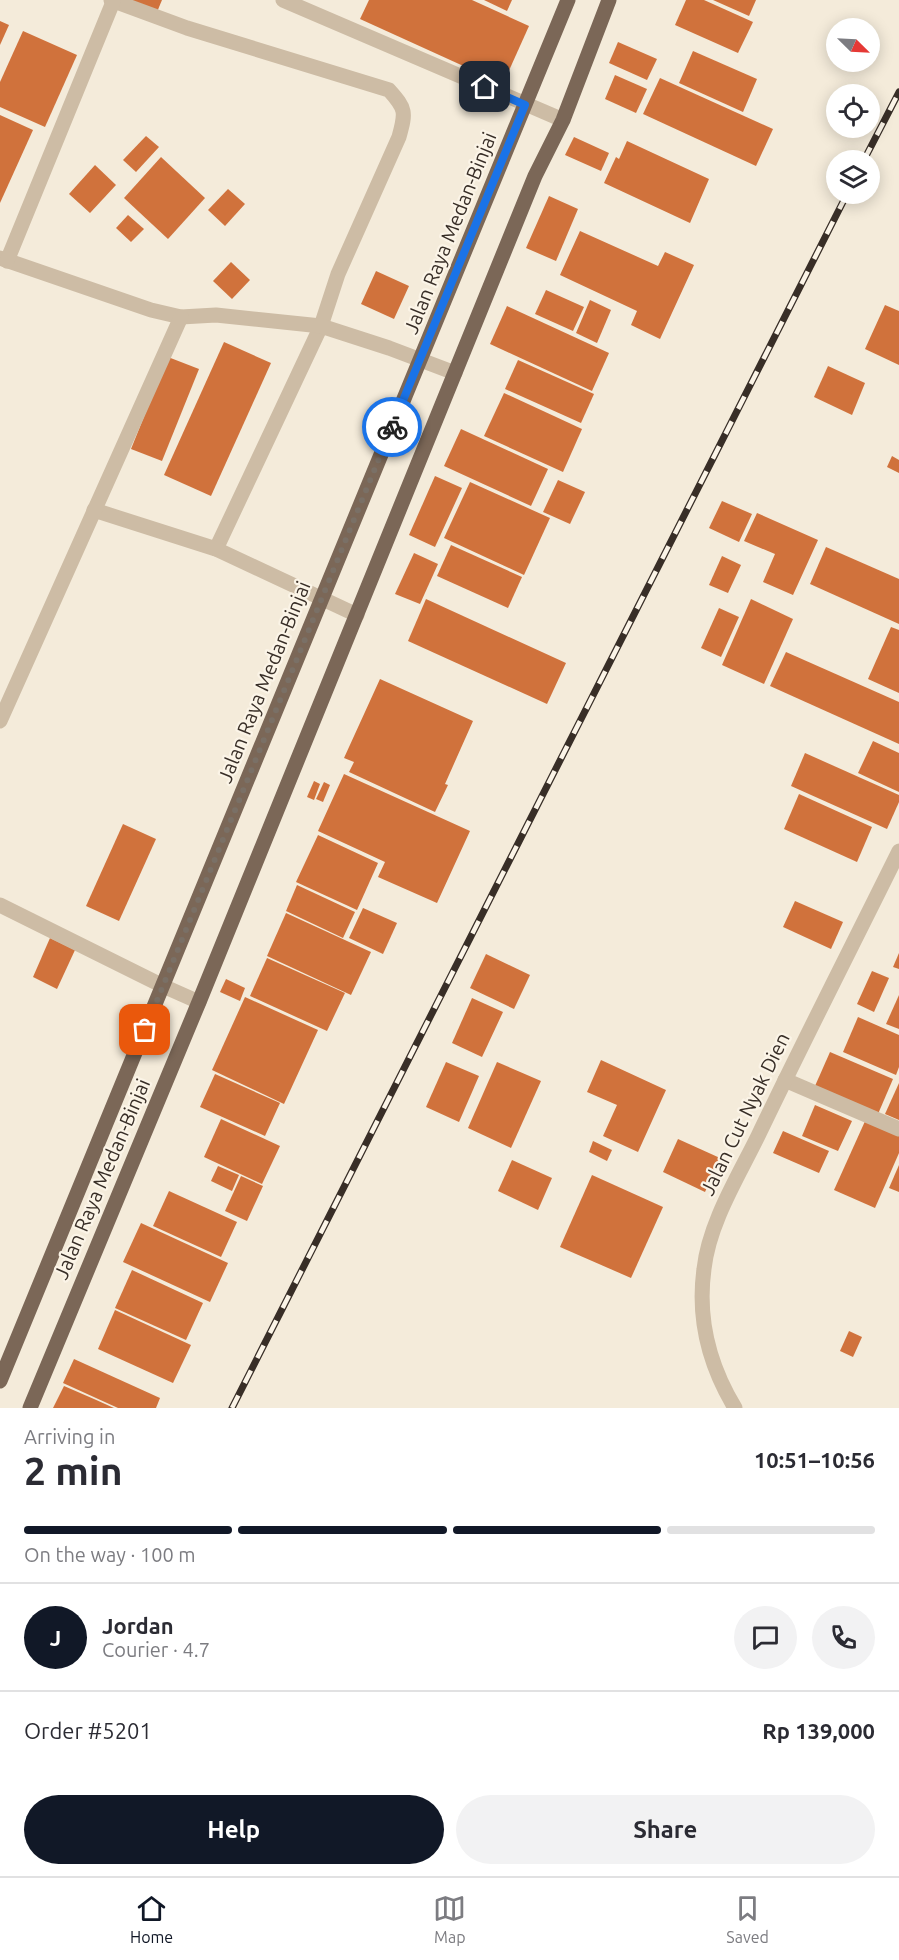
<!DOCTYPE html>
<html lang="en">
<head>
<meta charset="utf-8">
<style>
	body { margin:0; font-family:Ubuntu,sans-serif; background:#f2f2f3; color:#2b2b33; height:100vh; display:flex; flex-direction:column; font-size:22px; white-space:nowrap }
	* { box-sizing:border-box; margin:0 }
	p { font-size:20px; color:#7c7c81 }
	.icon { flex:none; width:33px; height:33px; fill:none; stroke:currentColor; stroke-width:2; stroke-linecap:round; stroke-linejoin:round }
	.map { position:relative; height:1408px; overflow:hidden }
	.details { display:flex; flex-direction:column; background:#fff; flex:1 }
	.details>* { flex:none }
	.needle { width:39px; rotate:114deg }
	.controls { position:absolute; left:826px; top:18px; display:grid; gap:12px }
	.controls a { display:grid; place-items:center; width:54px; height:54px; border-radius:50%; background:#fff; box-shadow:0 3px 15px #0003; font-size:30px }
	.pin { position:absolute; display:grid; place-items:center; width:51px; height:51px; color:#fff; margin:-26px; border-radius:12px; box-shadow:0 3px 9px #0006 }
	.courier { position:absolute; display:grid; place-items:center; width:60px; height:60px; margin:-30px; border:4px solid #1a73e8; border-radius:50%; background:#fff; color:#222; box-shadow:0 2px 8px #0007 }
	.head em { font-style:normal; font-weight:700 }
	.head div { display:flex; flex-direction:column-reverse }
	.head { display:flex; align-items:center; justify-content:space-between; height:102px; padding:0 24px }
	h1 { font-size:39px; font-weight:700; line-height:45px }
	.bar { display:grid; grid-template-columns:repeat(4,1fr); gap:9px 6px; align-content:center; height:72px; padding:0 24px }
	.bar i { height:8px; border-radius:4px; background:#e1e1e2 }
	.bar .selected { background:#111827 }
	.bar p { grid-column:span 4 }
	.line { display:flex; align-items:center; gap:15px; padding:0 24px; border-top:2px solid #e1e1e2 }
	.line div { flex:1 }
	.round { display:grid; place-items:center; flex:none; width:63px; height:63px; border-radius:32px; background:#f2f2f3 }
	.button { display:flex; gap:12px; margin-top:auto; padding:12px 24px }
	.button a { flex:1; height:69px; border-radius:36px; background:#111827; color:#fff; font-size:24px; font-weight:700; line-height:69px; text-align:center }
	.button a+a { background:#f2f2f3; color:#2b2b33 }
	.tabs { display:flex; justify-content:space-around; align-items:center; height:84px; border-top:2px solid #e1e1e2; background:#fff; font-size:16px; color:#7c7c81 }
	.tabs a { display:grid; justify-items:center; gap:3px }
	.tabs .selected { color:#111827 }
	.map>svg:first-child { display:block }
	.building { fill:#d0723c }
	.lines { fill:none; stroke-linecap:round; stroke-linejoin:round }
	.minor { stroke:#cdbca5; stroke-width:15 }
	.major { stroke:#7b6757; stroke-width:15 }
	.rail-casing { stroke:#382e27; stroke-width:7 }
	.rail { stroke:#fbf4e7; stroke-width:4.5; stroke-dasharray:14; stroke-linecap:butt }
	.done { stroke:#7a7066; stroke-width:6; stroke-dasharray:0 10.8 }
	.route { stroke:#1a73e8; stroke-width:8 }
	.labels { text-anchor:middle; stroke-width:4.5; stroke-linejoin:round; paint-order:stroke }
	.street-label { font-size:20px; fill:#382e27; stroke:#fbf4e7 }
</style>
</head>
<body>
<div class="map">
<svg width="899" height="1408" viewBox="0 0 899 1408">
	<rect width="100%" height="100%" fill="#f4ebda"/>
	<g class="building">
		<path d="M130,0h32l-5,12z"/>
		<path d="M369,0h103l57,26 -26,58 -143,-65z"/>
		<path d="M484,0h28l-5,11z"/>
		<path d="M686,0h18l49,22 -15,31 -63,-28z"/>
		<path d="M713,0h43l-7,16z"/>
		<path d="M0,21l9,4 -9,20z"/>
		<path d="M23,31l54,24 -32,72 -45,-20v-25z"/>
		<path d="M618,42l39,17 -10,21 -38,-17z"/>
		<path d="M693,51l64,28 -14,33 -64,-29z"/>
		<path d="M615,75l32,14 -11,24 -31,-14z"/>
		<path d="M660,78l113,51 -17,37 -113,-52z"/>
		<path d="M0,115l33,15 -33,73z"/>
		<path d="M146,136l13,11 -23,25 -13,-12z"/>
		<path d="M574,137l35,16 -8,18 -36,-16z"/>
		<path d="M627,141l82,38 -19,44 -86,-40 12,-26 3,2z"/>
		<path d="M161,157l44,41 -37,41 -44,-41z"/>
		<path d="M95,165l21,20 -26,28 -21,-19z"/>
		<path d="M228,189l17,15 -20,22 -17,-16z"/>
		<path d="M549,196l29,13 -22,52 -30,-13z"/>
		<path d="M128,215l16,14 -13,13 -15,-14z"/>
		<path d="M580,231l78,35 7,-14 29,13 -34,74 -29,-14 6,-14 -77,-36z"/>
		<path d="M231,262l19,18 -18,19 -19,-18z"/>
		<path d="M376,271l33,15 -15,33 -33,-15z"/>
		<path d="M546,290l38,17 -11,24 -38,-17z"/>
		<path d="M590,300l21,10 -14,33 -21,-10z"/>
		<path d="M885,305l14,6v54l-34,-16z"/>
		<path d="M507,306l102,47 -17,38 -102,-47z"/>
		<path d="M224,342l47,21 -60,133 -47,-21z"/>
		<path d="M168,357l31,12 -37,92 -31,-12z"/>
		<path d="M518,360l76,34 -13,29 -76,-34z"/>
		<path d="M828,366l37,17 -13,32 -38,-18z"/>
		<path d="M504,393l78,36 -19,43 -79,-36z"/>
		<path d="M461,429l87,40 -17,37 -87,-40z"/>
		<path d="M892,456l7,4v13l-12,-6z"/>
		<path d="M435,476l27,12 -27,59 -26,-12z"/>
		<path d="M558,480l27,12 -15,32 -27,-12z"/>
		<path d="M470,482l80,36 -26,57 -80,-37z"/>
		<path d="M722,501l30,13 -13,28 -30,-14z"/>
		<path d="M757,513l61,27 -25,55 -30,-13 12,-28 -31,-13z"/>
		<path d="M451,545l71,32 -14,31 -71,-32z"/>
		<path d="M826,547l73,32v45l-89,-40z"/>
		<path d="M414,553l24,11 -18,40 -25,-10z"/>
		<path d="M722,556l19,9 -13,28 -19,-8z"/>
		<path d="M426,599l140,64 -19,41 -139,-63z"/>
		<path d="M751,599l42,20 -29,65 -42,-19z"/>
		<path d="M719,608l20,9 -18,40 -20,-9z"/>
		<path d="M891,627l8,3v63l-31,-14z"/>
		<path d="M786,652l113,50v42l-129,-58z"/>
		<path d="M380,679l93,42 -28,63 3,1 -13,27 -86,-40 5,-10 -10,-4z"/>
		<path d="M873,741l26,12v39l-41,-19z"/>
		<path d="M805,753l94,42v7l-12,27 -96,-43z"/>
		<path d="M344,774l126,57 -33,72 -59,-26 7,-15 -67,-31z"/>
		<path d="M314,781l6,3 -6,16 -7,-3z"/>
		<path d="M324,782l6,3 -7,17 -7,-3z"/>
		<path d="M799,794l73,33 -15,35 -73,-33z"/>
		<path d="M123,824l33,15 -37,82 -33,-15z"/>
		<path d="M318,835l60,28 -21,47 -61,-28z"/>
		<path d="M297,885l58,27 -12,26 -57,-27z"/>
		<path d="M795,901l48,21 -12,27 -48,-22z"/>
		<path d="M363,908l34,15 -14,31 -34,-16z"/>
		<path d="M286,913l85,39 -20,43 -84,-39z"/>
		<path d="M50,938l25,12 -18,39 -24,-12z"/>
		<path d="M899,953v16l-6,-2z"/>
		<path d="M486,954l44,21 -16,34 -44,-21z"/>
		<path d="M267,958l78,35 -18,38 -77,-35z"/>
		<path d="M872,971l17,7 -15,34 -17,-8z"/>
		<path d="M226,979l19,9 -5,13 -20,-9z"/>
		<path d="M899,995v34l-13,-5z"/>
		<path d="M245,997l73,33 -34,74 -72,-34z"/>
		<path d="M472,998l31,14 -21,45 -30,-14z"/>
		<path d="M858,1017l41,18v32l-3,8 -53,-23z"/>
		<path d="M830,1052l63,27 -15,35 -63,-28z"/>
		<path d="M601,1060l65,30 -28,62 -35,-16 14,-31 -30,-13z"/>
		<path d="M446,1062l33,14 -20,46 -33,-15z"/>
		<path d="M497,1062l44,19 -30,67 -43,-20z"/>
		<path d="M215,1074l65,29 -15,33 -65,-29z"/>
		<path d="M899,1083v37l-14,-6z"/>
		<path d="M815,1105l37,16 -14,30 -36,-15z"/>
		<path d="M221,1119l59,27 -18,38 -58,-27z"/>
		<path d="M866,1119l33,14v20l-24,55 -41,-18z"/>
		<path d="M783,1131l46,20 -10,22 -46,-20z"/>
		<path d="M678,1139l42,19 -15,34 -42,-20z"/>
		<path d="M593,1141l19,9 -5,11 -18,-9z"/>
		<path d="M512,1160l40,18 -14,32 -40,-19z"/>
		<path d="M899,1165v27l-10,-4z"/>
		<path d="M218,1166l21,9 -7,16 -21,-10z"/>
		<path d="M592,1175l71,32 -32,71 -71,-31z"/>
		<path d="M241,1176l22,10 -16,35 -22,-10z"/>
		<path d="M169,1191l68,31 -16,35 -68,-31z"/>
		<path d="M141,1223l87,40 -18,39 -87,-40z"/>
		<path d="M132,1270l71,33 -17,37 -71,-32z"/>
		<path d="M115,1310l76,35 -18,38 -75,-34z"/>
		<path d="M849,1331l13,6 -9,20 -13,-6z"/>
		<path d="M74,1359l86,39 -4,10h-38l-55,-25z"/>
		<path d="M64,1386l30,13 20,9h-61z"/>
	</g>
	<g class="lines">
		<g class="minor">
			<path d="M111,0l76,28 202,62c17,19 17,22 10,47l-61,137 -17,52 -105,223"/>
			<path d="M283,0l280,120"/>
			<path d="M0,258l151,52 30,7 35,-2 105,11 68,22 66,25"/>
			<path d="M7,261l106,-259"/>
			<path d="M94,510l122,39 141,66"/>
			<path d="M0,721l181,-404"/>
			<path d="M0,905l163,81 36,16"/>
			<path d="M785,1080l114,49"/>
			<path d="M735,1408c-26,-43 -38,-88 -31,-139 5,-46 34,-92 54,-133 46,-96 94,-190 141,-285"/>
		</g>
		<g class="major">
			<path d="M0,1381l568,-1381"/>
			<path d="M30,1408l169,-406 336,-826 28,-56 46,-120"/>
		</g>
		<defs>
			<g id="rail">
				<path d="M864,160l35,-68"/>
				<path d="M232,1408l615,-1214"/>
			</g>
		</defs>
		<use href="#rail" class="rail-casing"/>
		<use href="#rail" class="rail"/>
	</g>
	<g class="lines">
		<path class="done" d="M145,1030l247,-603"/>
		<path class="route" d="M392,427l133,-322 -40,-18"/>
	</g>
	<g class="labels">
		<g class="street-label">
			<text transform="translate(450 233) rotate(-68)" y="7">Jalan Raya Medan-Binjai</text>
			<text transform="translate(264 682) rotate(-68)" y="7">Jalan Raya Medan-Binjai</text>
			<text transform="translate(745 1114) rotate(-64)" y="7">Jalan Cut Nyak Dien</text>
			<text transform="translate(102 1179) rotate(-67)" y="7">Jalan Raya Medan-Binjai</text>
		</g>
	</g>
</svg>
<div class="controls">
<a><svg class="needle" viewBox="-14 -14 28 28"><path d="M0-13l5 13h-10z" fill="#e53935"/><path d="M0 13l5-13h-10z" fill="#7c7c81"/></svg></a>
<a><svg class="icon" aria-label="locate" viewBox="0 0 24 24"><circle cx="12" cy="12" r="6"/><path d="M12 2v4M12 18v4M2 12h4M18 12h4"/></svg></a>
<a><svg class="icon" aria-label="layers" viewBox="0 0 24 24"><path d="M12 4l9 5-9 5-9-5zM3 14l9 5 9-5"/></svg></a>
</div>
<div class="pin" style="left:145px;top:1030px;background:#ea580c"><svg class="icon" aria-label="bag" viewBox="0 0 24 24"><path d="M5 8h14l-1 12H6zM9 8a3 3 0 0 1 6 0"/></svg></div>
<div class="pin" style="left:485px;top:87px;background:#1f2937"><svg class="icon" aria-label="home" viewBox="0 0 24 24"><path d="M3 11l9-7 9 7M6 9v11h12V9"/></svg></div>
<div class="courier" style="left:392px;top:427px"><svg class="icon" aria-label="bike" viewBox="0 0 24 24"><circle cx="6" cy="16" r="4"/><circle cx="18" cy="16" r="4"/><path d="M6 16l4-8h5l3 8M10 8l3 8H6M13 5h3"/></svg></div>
</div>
<section class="details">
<div class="head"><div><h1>2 min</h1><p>Arriving in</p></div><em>10:51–10:56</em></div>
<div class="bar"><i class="selected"></i><i class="selected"></i><i class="selected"></i><i></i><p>On the way · 100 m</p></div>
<div class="line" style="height:108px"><b class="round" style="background:#111827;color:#fff">J</b><div><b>Jordan</b><p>Courier · 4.7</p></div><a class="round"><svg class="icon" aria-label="chat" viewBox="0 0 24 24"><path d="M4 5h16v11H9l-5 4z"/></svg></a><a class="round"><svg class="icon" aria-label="phone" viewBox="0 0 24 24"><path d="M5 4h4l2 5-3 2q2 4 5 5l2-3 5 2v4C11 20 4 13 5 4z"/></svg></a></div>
<div class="line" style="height:78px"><div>Order #5201</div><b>Rp 139,000</b></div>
<div class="button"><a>Help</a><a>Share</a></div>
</section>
<nav class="tabs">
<a class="selected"><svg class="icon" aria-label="home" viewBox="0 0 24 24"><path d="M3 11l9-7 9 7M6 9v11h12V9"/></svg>Home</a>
<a><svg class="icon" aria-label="map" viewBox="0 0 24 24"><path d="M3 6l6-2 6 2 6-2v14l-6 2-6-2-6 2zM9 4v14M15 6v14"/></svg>Map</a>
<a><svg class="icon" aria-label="saved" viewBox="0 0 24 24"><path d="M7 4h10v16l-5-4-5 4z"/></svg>Saved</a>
</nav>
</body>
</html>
